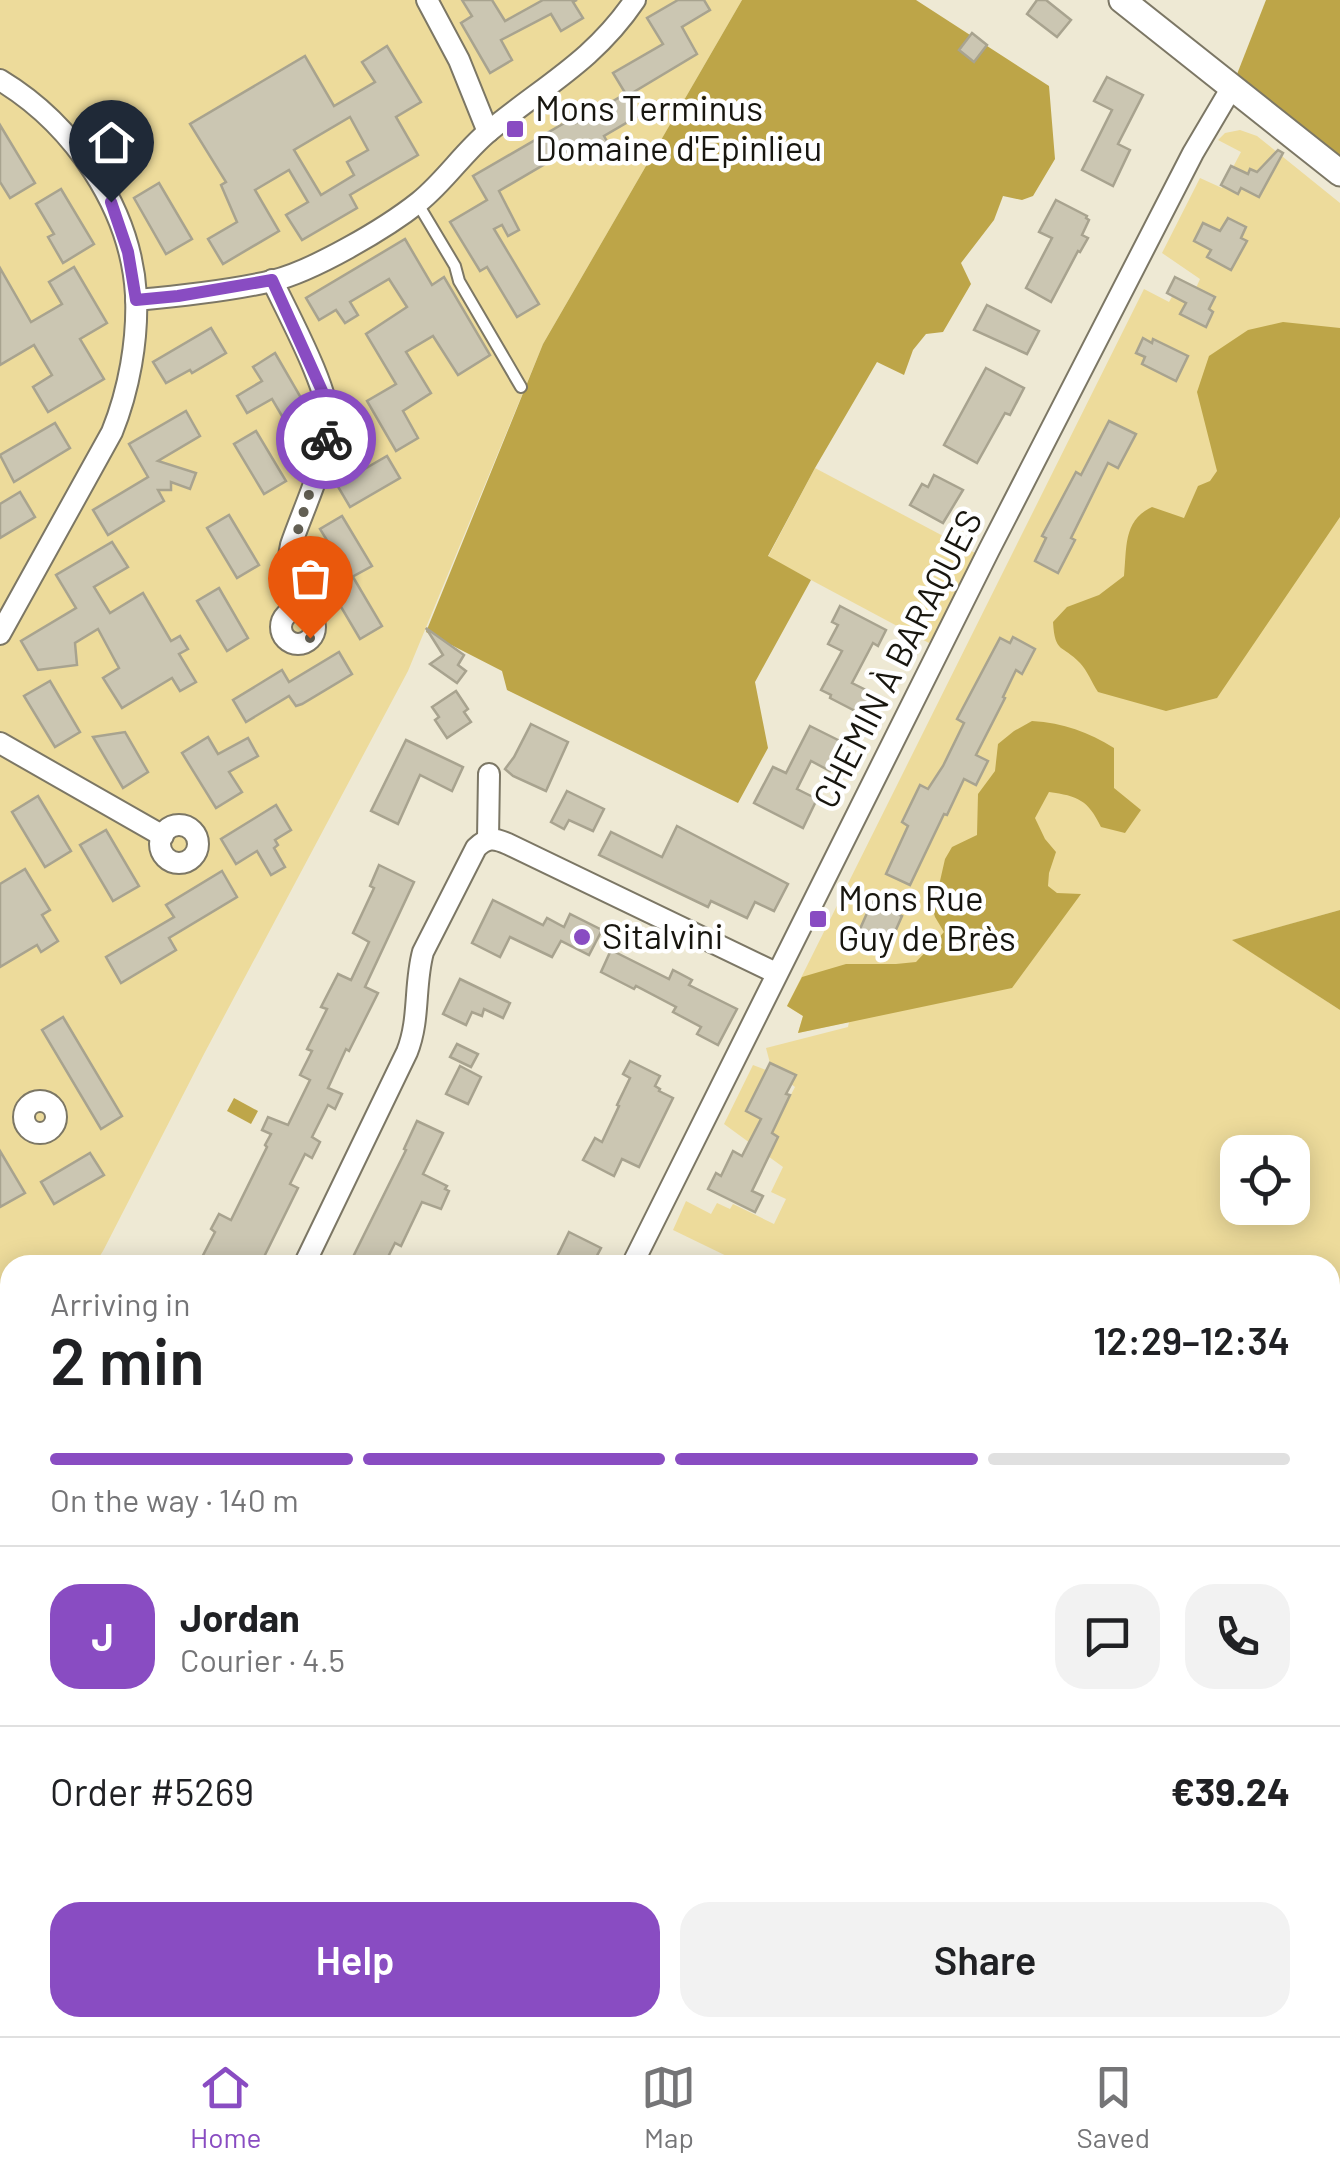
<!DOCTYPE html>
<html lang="en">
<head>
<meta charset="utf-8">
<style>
	body { margin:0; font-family:Barlow,sans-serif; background:#f2f2f2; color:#202124; height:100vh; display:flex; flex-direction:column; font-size:38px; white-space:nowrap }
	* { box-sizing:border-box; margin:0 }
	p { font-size:32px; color:#757577 }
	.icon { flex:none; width:55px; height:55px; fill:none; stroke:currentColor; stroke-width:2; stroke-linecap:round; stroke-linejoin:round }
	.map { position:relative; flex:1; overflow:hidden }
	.sheet { position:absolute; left:0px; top:1255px; width:1340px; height:782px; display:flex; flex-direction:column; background:#fff; border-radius:30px 30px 0 0; box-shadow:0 5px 25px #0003 }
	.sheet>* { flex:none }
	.fabs { position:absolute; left:1220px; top:1135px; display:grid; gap:20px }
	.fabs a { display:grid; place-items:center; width:90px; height:90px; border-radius:20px; background:#fff; box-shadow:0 5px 25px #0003; font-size:50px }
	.pin { position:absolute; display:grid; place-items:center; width:85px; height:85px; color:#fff; margin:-102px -42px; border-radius:50% 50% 50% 0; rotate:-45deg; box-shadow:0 0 10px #0007 }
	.pin .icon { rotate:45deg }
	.courier { position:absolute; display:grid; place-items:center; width:100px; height:100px; margin:-50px; border:8px solid #894cc2; border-radius:50%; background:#fff; color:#222; box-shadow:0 2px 12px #0007 }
	.summary em { font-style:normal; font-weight:600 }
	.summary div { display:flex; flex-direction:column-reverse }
	.summary { display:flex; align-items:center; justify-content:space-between; height:170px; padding:0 50px }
	h1 { font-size:65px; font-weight:600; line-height:75px }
	.bar { display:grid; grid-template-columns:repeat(4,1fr); gap:15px 10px; align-content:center; height:120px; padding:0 50px }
	.bar i { height:12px; border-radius:8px; background:#e0e0e0 }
	.bar .selected { background:#894cc2 }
	.bar p { grid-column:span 4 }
	.line { display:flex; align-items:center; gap:25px; padding:0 50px; border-top:2px solid #e0e0e0 }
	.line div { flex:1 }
	.round { display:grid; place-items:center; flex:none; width:105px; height:105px; border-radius:30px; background:#f2f2f2 }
	.button { display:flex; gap:20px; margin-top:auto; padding:20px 50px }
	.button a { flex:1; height:115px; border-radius:30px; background:#894cc2; color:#fff; font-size:40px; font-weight:600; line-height:115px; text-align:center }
	.button a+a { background:#f2f2f2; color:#202124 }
	.tabs { display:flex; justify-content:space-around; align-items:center; height:140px; border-top:2px solid #e0e0e0; background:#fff; font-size:28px; color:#757577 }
	.tabs a { display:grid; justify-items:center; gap:5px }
	.tabs .selected { color:#894cc2 }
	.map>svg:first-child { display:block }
	.green { fill:#eddb9b; fill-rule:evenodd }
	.forest { fill:#bda548 }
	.water { fill:#bea649 }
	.building { fill:#cbc6b2; stroke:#a8a38f; stroke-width:2.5; fill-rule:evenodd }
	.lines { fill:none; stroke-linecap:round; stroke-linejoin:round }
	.service-casing { stroke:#7c7765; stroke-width:14 }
	.minor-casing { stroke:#7c7765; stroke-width:24 }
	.tertiary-casing { stroke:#7c7765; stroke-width:29 }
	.service { stroke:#fff; stroke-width:10 }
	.minor { stroke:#fff; stroke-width:20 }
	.tertiary { stroke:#fff; stroke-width:25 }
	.done { stroke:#636054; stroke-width:10; stroke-dasharray:0 18 }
	.route { stroke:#894cc2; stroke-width:12 }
	.poi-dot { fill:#894cc2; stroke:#fff; stroke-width:4 }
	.labels { text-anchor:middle; stroke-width:9; stroke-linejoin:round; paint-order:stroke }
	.poi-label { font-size:35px; fill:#18160f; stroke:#fff; text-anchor:start }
	.street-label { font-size:35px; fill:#18160f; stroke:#fff }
</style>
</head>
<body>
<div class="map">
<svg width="1340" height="2036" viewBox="0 0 1340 2036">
	<rect width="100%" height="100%" fill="#eee9d4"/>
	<g class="green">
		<path d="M0,0h742l-199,344 -135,327 -204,383 -101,197 -9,14h-84v105l-10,18z"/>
		<path d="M1240,130l17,6 83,67v707l-107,30 107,70v710l-10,-6v-449h-591v-3l-66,-32 13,-29 25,13 6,-11 13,6 3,-5 41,20 12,-25 -15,-7 12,-25 -59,-43 29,-59 13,5 -20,41 25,13 13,-16 11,-21 -4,-3 4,-9 -25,-12 -4,-15 82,-21 1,-5 -51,11 5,-17 -16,-10 357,-717 25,13 12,-21 15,7 4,-9 -38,-26 38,-75 22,10 19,-36 -23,-12 7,-7zM1238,1152h54v56h-54z"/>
		<path d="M815,468l162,86 -48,89 -161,-86z"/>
	</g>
	<g class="forest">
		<path d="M742,0h174l133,86 6,73 -22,37 -11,4 -19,-4 -9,24 -33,43 10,21 -28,48 -17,2 -13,16 -9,25 -27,-13 -62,106 -47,88 43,24 -56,102 13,66 -30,55 -231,-113 -5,-19 -76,-39 117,-288z"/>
		<path d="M1266,0h74v173l-108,-86z"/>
		<path d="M1283,322l57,6v189l-123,181 -51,13 -68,-19c-6,-9 -11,-22 -18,-29 -18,-19 -25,-9 -27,-41l14,-15 32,-12 25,-19c3,-28 -1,-56 28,-69l32,11 14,-32 12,-5 7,-10 -20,-79 12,-36 39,-26z"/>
		<path d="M1032,721c32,2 56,11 82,27v40l27,22 -16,23 -24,-6c-13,-27 -23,-31 -52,-35l-14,26 10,21 11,13 -7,21 -1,13 9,7 24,1 -69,94 -214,45 5,-17 -16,-10 15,-29 44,-13h50l20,-2 28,-30 -9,-15 -5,-17 10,-19 5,-22 7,-12 25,-12 1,-41 17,-23 3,-27 16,-13z"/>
		<path d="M1340,910v100l-108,-70z"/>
		<path d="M10,1370v111l-10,-3v-90z"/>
		<path d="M10,1596v61l-10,11v-52z"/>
		<path d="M0,1749l10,7v52h-10z"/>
	</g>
	<path class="water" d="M234,1098l24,13 -7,13 -24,-13z"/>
	<g class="building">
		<path d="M462,0h30l13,21 38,-21h34l-4,2 10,16 -22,13 -10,-17 -50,26 11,20 -22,13 -29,-50 11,-7z"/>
		<path d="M678,0h26l6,10 -28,17 15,27 -70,42 -14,-23 50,-29 -16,-26z"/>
		<path d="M1037,0h9l25,20 -14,17 -30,-23z"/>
		<path d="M972,33l15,12 -13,17 -15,-12z"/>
		<path d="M387,46l34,56 -25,15 22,38 -68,40 7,13 -55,32 -16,-25 22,-13 -19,-32 -34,20 24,41 -56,33 -15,-25 29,-17 -16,-37 5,-3 -36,-58 115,-68 29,50 41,-24 -13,-20zM350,117l18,33 -21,12 7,13 -33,20 -27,-45z"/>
		<path d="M1107,77l36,18 -25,49 12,6 -17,36 -31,-16 30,-60 -18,-9z"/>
		<path d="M625,94l13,22 -34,20 4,7 -14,9 -8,-12 -87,51 20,39 -11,6 -6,-11 -8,4 45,75 -22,13 -30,-50 -7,4 -30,-49 37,-22 -14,-24 100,-58 3,5z"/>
		<path d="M0,125l35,58 -25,15 -10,-16z"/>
		<path d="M1278,150l5,3 -24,44 -18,-9 -3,6 -17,-9 10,-19 17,8 2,-5 7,3z"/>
		<path d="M159,183l33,56 -26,15 -32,-56z"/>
		<path d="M61,189l33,55 -31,19 -15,-26 6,-3 -18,-30z"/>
		<path d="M1056,200l31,16 -1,2 3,2 -7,15 6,3 -8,14 -2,-1 -27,51 -25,-14 26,-50 -13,-6z"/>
		<path d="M1228,218l18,9 -5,11 6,3 -16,29 -24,-13 4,-7 -17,-9 9,-18 17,8z"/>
		<path d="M405,239l27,46 12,-8 46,78 -32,20 -25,-39 -27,16 25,41 -28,18 15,27 -22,13 -29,-50 29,-17 -30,-50 41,-27 -18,-28 -39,23 8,13 -13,8 -9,-13 -17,10 -13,-22z"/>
		<path d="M74,267l33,56 -27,16 24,40 -56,33 -15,-25 19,-12 -18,-30 -34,20v-97l31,54 31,-18 -13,-22z"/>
		<path d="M1175,277l40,20 -6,12 4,3 -7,15 -26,-13 6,-11 -19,-10z"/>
		<path d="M987,305l52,26 -12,23 -53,-24z"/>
		<path d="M211,328l15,25 -34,20 -2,-3 -24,13 -13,-21z"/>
		<path d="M1143,338l9,5 1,-4 35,17 -12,25 -34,-17 3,-7 -9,-4z"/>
		<path d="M275,353l29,50 -22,13 -10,-17 -25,14 -10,-17 25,-15 -9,-14z"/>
		<path d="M986,368l38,20 -14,27 -5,-2 -28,50 -33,-18z"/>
		<path d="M186,411l14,25 -42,25 38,12 -6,16 -19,-7v8h-13l6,11 -56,34 -15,-25 55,-33 -19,-33z"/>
		<path d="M1109,421l27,13 -18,34 -10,-5 -37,75 4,2 -17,33 -23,-12 11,-23 -4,-2 34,-64 5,3z"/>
		<path d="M55,423l15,25 -56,34 -14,-27z"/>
		<path d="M256,431l30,50 -22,13 -30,-50z"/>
		<path d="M387,456l13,22 -50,29 -13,-22z"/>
		<path d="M934,475l29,15 -20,33 -33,-18 12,-21 6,3z"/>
		<path d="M20,492l15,25 -35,21v-34z"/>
		<path d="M229,515l30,50 -22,13 -30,-50z"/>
		<path d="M342,516l30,50 -22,12 -30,-49z"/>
		<path d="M112,542l16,25 -34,20 16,26 33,-20 28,48 9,-5 8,13 -9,5 17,28 -16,9 -8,-13 -50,30 -19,-30 16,-10 -21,-39 -23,14 2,22 -39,5 -17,-29 55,-33 -20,-33z"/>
		<path d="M353,577l29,49 -22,13 -29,-49z"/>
		<path d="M219,588l29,50 -21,13 -30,-50z"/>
		<path d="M840,606l46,24 -8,16 -5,-3 -21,40 24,12 -11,21 -35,-18 1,-3 -10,-5 21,-39 -14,-7 10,-19 -6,-3z"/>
		<path d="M426,628l38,27 -6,10 8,6 -9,12 -27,-19 13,-9z"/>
		<path d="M1013,637l22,12 -13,25 -6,-4 -13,27 2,1 -29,57 12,6 -12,24 -12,-6 -17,36 -3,-1 -34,71 -24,-11 22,-48 -6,-4 18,-37 8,4 15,-23 21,-43 -7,-4 43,-81 10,5z"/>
		<path d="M339,652l13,22 -50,30 -6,2 -7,-10 -43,26 -13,-22 49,-30 7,12z"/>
		<path d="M50,681l30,51 -25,15 -31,-51z"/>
		<path d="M456,691l12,18 -4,3 7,10 -24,16 -12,-18 4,-3 -7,-10z"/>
		<path d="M531,724l37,18 -22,49 -33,-15 -8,-7 9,-12z"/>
		<path d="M810,726l34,17 -14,28 -19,-10 -14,28 20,10 -14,29 -49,-25 19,-36 13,6z"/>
		<path d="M125,732l23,40 -25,16 -30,-51z"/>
		<path d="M208,737l10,17 30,-16 10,18 -29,16 13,20 -26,16 -34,-55z"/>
		<path d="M406,740l57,27 -11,24 -32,-16 -22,49 -27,-13z"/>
		<path d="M567,791l37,18 -11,22 -24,-11 -5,9 -13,-7z"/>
		<path d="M38,796l33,55 -26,16 -33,-55z"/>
		<path d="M276,805l15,25 -16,10 3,5 -4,3 11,19 -14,8 -14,-24 -21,13 -15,-25z"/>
		<path d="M677,826l111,58 -14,27 -19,-9 -8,16 -36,-17 -3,6 -109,-52 12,-23 51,25z"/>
		<path d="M106,830l33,56 -26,15 -33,-56z"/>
		<path d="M379,865l35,17 -49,105 13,6 -29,58 -3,-2 -18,39 14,6 -7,15 -7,-4 -16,32 8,5 -8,16 -7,-4 -15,30 8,4 -38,77h-62l17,-33 -4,-3 8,-15 12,6 36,-73 -2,-2 6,-11 -9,-4 6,-13 20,8 22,-45 -10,-5 12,-24 -5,-2 20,-40 -6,-2 17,-33 13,6 18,-38 -16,-9 21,-45 -4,-2z"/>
		<path d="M25,869l25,41 -8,5 16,26 -17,11 -4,-7 -37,22v-83z"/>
		<path d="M222,871l15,26 -68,41 7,12 -55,33 -15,-26 68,-40 -8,-12z"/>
		<path d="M493,900l50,25 4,-7 17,9 6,-13 32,16 -13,25 -28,-14 -9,16 -42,-20 -10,20 -28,-14z"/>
		<path d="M872,902l30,14 -12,27 -30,-14z"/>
		<path d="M611,950l58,29 4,-9 19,10 -3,5 48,24 -19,36 -21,-11 4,-7 -28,-15 3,-5 -40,-21 -2,3 -33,-17z"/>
		<path d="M460,979l50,24 -7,15 -19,-9 -2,7 -10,-4 -6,13 -23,-11z"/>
		<path d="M63,1017l59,99 -21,13 -59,-99z"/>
		<path d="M457,1044l21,10 -7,13 -21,-10z"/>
		<path d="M630,1061l30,15 -5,10 5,3 -1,2 14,7 -34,69 -17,-8 -8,17 -31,-16 12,-22 7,4 17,-36 -2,-1 13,-27 -7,-4z"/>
		<path d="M770,1063l26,12 -10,19 4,1 -18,38 6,4 -26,54 11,5 -8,16 -47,-23 8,-16 5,3 12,-25 9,5 19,-37 -15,-8z"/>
		<path d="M460,1066l21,11 -13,27 -22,-10z"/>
		<path d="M417,1121l26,12 -20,41 24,12 -2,3 4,2 -8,18 -19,-7 -21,44 -6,-3 -11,22h-35l57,-115 -2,-1z"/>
		<path d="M0,1151l25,42 -25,14z"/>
		<path d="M90,1153l14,22 -50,29 -13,-22z"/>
		<path d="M569,1232l32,16 -9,17h-39z"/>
	</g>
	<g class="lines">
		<defs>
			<path id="service" d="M418,204l37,62 4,15 62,106"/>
			<g id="minor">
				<path d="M427,0l32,60 29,72"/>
				<path d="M0,80c73,44 131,128 136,215 2,45 -7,95 -24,137l-112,202"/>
				<path d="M272,280c16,34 59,112 57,146 -3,36 -26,84 -38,119 -5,23 -4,43 1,66"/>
				<path d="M136,300c45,-4 92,-9 136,-19 41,-10 113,-52 147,-79 26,-21 44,-49 69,-70 55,-46 105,-70 147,-132"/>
				<circle cx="298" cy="627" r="17"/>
				<path d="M0,743l163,93"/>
				<circle cx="179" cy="844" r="19"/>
				<path d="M488,839l1,-65"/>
				<circle cx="40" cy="1117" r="16"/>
				<path d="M304,1265l103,-213c13,-32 7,-67 16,-100l53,-104c11,-11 18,-10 32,-4l268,129"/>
				<path d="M632,1265l357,-715 204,-397 39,-66"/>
				<path d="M0,1835l10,6"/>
				<path d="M0,1889l10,-14"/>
				<path d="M471,2028l16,8"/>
				<path d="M254,2036l4,-8"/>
			</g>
			<path id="tertiary" d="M1122,0l218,173"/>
		</defs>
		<use href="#service" class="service-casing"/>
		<use href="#minor" class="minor-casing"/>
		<use href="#tertiary" class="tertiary-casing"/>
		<use href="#service" class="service"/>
		<use href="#minor" class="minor"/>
		<use href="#tertiary" class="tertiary"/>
	</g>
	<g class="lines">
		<path class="done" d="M310,638c9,-15 0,-29 -18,-27l-5,-33 1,-15 38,-124"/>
		<path class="route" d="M111,202l17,50 8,48 42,-4 94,-16 55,122 2,26 -3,11"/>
	</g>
	<g class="poi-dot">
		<rect x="505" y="119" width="20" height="20" rx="5"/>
		<rect x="808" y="909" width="20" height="20" rx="5"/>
		<circle cx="582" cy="937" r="10"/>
	</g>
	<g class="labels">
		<g class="poi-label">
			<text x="535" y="121">Mons Terminus<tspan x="535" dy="40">Domaine d'Epinlieu</tspan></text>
			<text x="838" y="911">Mons Rue<tspan x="838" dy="40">Guy de Brès</tspan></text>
			<text x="602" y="949">Sitalvini</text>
		</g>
		<g class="street-label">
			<text transform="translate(898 659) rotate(-63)" y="12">CHEMIN À BARAQUES</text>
		</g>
	</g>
</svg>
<div class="fabs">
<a><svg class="icon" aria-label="locate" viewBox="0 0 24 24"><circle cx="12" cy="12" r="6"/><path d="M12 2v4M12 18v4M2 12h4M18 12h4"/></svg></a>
</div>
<div class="pin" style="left:310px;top:638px;background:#ea580c"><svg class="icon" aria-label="bag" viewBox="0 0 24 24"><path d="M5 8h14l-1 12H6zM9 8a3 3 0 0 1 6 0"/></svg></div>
<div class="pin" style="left:111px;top:202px;background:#1f2937"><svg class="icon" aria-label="home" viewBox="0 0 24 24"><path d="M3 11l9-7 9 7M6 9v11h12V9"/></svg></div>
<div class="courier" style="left:326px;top:439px"><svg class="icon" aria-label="bike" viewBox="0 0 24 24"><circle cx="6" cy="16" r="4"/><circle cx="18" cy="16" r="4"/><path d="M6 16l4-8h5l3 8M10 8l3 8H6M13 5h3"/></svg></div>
<section class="sheet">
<div class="summary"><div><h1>2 min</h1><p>Arriving in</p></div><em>12:29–12:34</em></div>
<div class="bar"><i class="selected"></i><i class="selected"></i><i class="selected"></i><i></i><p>On the way · 140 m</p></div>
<div class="line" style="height:180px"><b class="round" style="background:#894cc2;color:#fff">J</b><div><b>Jordan</b><p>Courier · 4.5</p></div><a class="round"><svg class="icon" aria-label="chat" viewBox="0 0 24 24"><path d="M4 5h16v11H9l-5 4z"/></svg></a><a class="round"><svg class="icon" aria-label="phone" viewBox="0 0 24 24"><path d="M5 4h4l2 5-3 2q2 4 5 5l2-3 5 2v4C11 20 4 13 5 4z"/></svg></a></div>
<div class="line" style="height:130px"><div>Order #5269</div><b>€39.24</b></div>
<div class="button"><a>Help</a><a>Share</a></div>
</section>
</div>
<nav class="tabs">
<a class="selected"><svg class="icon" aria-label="home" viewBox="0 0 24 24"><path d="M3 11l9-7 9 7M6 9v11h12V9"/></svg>Home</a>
<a><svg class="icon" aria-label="map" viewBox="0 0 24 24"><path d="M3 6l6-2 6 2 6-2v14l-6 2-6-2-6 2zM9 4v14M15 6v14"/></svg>Map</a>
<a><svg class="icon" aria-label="saved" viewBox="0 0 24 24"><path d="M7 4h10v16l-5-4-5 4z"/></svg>Saved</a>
</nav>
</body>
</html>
